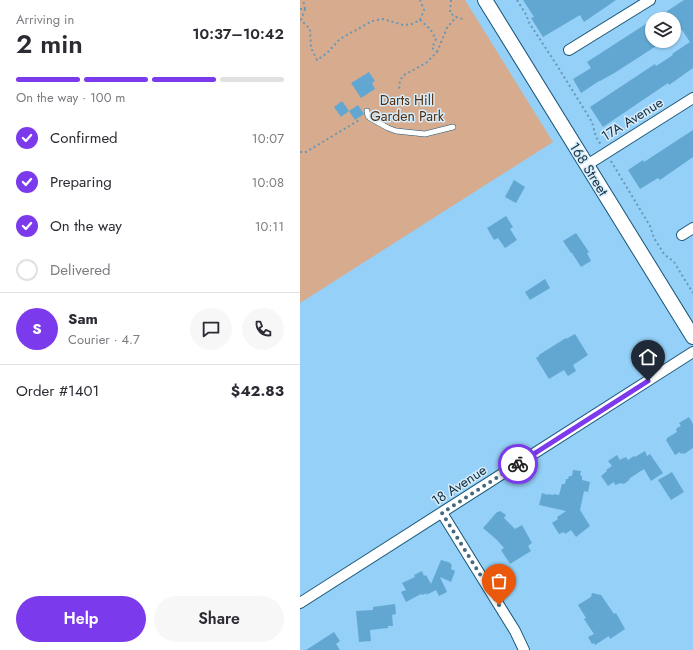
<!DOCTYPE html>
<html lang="en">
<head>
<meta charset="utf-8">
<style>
	body { margin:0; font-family:Jost,sans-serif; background:#f7f7f7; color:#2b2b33; height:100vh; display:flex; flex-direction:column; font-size:15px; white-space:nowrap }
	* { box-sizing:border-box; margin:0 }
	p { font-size:13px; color:#7c7c81 }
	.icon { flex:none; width:22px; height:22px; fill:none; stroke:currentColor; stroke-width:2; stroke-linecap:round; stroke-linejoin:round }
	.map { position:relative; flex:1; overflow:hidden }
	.sheet { display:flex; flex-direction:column; background:#fff; width:300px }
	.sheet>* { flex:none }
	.fabs { position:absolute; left:345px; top:12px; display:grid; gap:8px }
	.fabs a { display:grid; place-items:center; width:36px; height:36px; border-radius:50%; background:#fff; box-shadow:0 1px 3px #0004; font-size:20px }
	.pin { position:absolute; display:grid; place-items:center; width:34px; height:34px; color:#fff; margin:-41px -17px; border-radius:50% 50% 50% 0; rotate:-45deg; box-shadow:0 0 4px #0007 }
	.pin .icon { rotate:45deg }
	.courier { position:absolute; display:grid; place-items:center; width:40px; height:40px; margin:-20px; border:3px solid #7c3aed; border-radius:50%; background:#fff; color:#222; box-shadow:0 1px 5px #0007 }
	.summary em { font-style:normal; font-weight:600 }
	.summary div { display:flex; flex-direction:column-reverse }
	.summary { display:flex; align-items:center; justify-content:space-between; height:68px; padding:0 16px }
	h1 { font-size:26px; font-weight:600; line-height:30px }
	.bar { display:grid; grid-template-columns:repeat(4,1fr); gap:6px 4px; align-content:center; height:48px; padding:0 16px }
	.bar i { height:5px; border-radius:3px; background:#e1e1e2 }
	.bar .current { background:#7c3aed }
	.bar p { grid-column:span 4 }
	.line { display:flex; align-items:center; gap:10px; padding:0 16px; border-top:1px solid #e1e1e2 }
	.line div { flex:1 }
	.round { display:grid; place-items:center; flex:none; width:42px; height:42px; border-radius:21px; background:#f7f7f7 }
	ol { padding:0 16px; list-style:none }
	li { display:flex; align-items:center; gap:12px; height:44px }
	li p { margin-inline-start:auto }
	li .icon { padding:4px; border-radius:50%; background:#7c3aed; color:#fff; stroke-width:4 }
	li:last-child { color:#7c7c81 }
	li i { width:22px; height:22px; border:2px solid #e1e1e2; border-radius:50% }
	.cta { display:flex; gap:8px; margin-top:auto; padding:8px 16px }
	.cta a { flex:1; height:46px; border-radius:24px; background:#7c3aed; color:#fff; font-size:16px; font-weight:600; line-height:46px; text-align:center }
	.cta a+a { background:#f7f7f7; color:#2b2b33 }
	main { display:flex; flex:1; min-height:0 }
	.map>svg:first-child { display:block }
	.green { fill:#d7ac8e }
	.building { fill:#62a7d2 }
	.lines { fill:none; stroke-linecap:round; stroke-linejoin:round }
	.service-casing { stroke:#195678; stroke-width:6 }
	.minor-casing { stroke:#195678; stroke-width:12 }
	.secondary-casing { stroke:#195678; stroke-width:16 }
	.path { stroke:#6897b6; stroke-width:2; stroke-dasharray:2 3; stroke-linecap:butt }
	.service { stroke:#fff; stroke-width:5 }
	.minor { stroke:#fff; stroke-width:10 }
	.secondary { stroke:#fff; stroke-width:14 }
	.done { stroke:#43687f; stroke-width:4; stroke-dasharray:0 7.2 }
	.route { stroke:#7c3aed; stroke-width:5 }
	.labels { text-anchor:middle; stroke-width:3; stroke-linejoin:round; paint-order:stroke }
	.park-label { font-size:14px; fill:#552e0a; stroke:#d5ecfc }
	.street-label { font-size:14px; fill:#17303f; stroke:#d5ecfc }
</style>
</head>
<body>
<main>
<section class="sheet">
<div class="summary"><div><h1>2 min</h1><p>Arriving in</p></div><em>10:37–10:42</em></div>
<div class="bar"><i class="current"></i><i class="current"></i><i class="current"></i><i></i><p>On the way · 100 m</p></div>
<ol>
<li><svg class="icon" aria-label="check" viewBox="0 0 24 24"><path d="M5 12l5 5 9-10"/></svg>Confirmed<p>10:07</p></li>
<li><svg class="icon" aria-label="check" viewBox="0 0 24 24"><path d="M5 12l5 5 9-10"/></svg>Preparing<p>10:08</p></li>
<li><svg class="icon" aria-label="check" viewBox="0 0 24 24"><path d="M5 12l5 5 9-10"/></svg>On the way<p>10:11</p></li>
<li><i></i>Delivered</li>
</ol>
<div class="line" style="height:72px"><b class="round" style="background:#7c3aed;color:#fff">S</b><div><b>Sam</b><p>Courier · 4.7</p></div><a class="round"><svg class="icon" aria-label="chat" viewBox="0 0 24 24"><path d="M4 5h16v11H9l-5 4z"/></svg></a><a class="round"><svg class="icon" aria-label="phone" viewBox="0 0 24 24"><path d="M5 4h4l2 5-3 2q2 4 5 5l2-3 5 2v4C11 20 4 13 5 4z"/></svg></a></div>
<div class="line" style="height:52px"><div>Order #1401</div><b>$42.83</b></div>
<div class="cta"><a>Help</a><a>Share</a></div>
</section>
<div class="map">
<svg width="393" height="650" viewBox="0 0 393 650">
	<rect width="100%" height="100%" fill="#94d0f7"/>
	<path class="green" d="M0,0h165l88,142 -253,161z"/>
	<g class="building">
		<path d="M223,0h93l-32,22 -4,-7 -37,22 -12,-19 3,-1z"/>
		<path d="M384,0h9v68l-24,17 -1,-2 -65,44 -13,-20 65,-43 1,2 17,-11 -1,-1 18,-12 -8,-12 -8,4v-15h-19z"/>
		<path d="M352,20v21h12l-48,31 -16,9h-1l-18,12 -8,-14 18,-11 -4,-6z"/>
		<path d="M69,72l6,9 -3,2 3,6 -14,9 -10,-15z"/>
		<path d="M42,101l7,10 -8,6 -7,-10z"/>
		<path d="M58,105l6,9 -9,6 -6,-9z"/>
		<path d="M393,130v27l-33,23 -2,-2 -18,11 -12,-19 15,-10 1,2z"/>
		<path d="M214,180l11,7 -9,16 -11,-6z"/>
		<path d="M206,216l7,11 -3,2 7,11 -12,8 -7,-10 -4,2 -7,-12z"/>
		<path d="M276,233l13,19 -2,1 4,8 -10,6 -9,-14h-1l-8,-12z"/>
		<path d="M245,279l5,9 -20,12 -5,-8z"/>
		<path d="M275,334l13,21 -15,10 3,6 -8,5 -4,-6 -15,9 -13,-21 3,-2v-1l6,-4 21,-13v1z"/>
		<path d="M389,417l4,7v24l-9,6v-1l-3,1 -1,-2 -5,3 -9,-15 1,-1v-1l10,-6 -1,-2 1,-2 4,-2 -2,-3z"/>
		<path d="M345,451l2,5 3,-2 13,19 -12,8 -7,-12 -14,9 -1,2 -5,4 -3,-1 -6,2 -1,-3 -6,4 -7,-10 6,-5 -1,-1 6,-4 -4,-5 9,-6 3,5 3,-2h1l2,-1 2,3 6,-4 1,1z"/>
		<path d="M273,470l8,1 -1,4 2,1v4l8,2 -2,10 -4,-1 -4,19 10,16 -14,11 -5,-7 -6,4 -1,-2 -5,2 -7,-11 6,-4 -1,-2 9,-6 -27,-6 3,-12 6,2v-1l5,1 1,-1 5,1 3,-11h3l1,-5h2l1,-3h3z"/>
		<path d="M372,472l12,20 -13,8 -13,-20z"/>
		<path d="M200,511l6,4 -2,3 11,11 7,-4 10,18 -4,3 3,5 -21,13 -9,-14 3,-2 -7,-8 -14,-12 14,-16h1z"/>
		<path d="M141,560l10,3 -1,1 2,1 -1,4 4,2 -4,11 -11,-5 7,15 -8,4 -3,-6 -10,5 1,-2 -5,2 -1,-1 -15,8 -5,-10 5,-2 -4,-7 13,-6 -1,-2 8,-4 2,5 2,-1 5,9z"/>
		<path d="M292,593l9,2 13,19 2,-1 9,16 -15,10 -1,-3 -14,9 -1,-2 -2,1 -4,-7 6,-3 -10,-15 2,-1 -8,-13 13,-8z"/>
		<path d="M95,604l1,10 -4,1 1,11h-5v2l-18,2 1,11 -12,1 -3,-31 17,-1v-3z"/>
		<path d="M34,632l6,9 -4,3 4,6h-34z"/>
	</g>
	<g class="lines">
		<defs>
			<path id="service" d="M67,111l1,5 2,2 18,10 8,3 29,3 28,-7"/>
			<g id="minor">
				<path d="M269,50l81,-50"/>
				<path d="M287,165l106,-67"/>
				<path d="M382,235l11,-7"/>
				<path d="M142,513l73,118 9,19"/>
				<path d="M0,603l393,-251"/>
			</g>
			<path id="secondary" d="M185,0l208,337"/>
		</defs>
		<use href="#service" class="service-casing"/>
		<use href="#minor" class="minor-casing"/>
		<use href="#secondary" class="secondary-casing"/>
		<g class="path">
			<path d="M151,0l-1,13 6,4"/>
			<path d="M217,0l10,16 1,5 30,46 34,55 4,15 5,8"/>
			<path d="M0,9h5l-2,-9"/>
			<path d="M5,9l-4,11 9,9 1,19 6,12 10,-7 13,-14 32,-18 11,-2 20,6 9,-1 8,-4 10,9 6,10 -4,9 5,4 -11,11 -22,12 -4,5 -1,10"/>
			<path d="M120,20l4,-10 -4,-10"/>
			<path d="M137,52l10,-24 9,-11 9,3"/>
			<path d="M0,152h6l55,-33"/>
			<path d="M311,161l39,65 4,12 10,16 10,8 19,31"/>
		</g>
		<use href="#service" class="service"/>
		<use href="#minor" class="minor"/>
		<use href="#secondary" class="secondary"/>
	</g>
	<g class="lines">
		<path class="done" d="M199,605l-57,-92 76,-49"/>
		<path class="route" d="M218,464l130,-83"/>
	</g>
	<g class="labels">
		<g class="park-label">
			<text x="107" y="105">Darts Hill<tspan x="107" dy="16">Garden Park</tspan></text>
		</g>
		<g class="street-label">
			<text transform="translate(332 119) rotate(-32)" y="5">17A Avenue</text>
			<text transform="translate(289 169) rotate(58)" y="5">168 Street</text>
			<text transform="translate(159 485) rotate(-33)" y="5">18 Avenue</text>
		</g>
	</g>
</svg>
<div class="fabs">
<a><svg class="icon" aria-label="layers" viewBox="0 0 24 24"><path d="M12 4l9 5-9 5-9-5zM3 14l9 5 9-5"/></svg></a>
</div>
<div class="pin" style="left:199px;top:605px;background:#ea580c"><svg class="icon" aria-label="bag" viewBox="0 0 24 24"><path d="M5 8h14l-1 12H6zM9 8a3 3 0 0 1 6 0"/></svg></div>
<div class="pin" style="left:348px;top:381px;background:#1f2937"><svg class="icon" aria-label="home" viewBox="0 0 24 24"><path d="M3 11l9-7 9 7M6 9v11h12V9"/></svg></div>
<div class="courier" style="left:218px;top:464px"><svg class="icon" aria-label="bike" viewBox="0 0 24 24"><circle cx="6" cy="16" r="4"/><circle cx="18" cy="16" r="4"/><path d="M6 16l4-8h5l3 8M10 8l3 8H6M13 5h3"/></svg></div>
</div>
</main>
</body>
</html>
